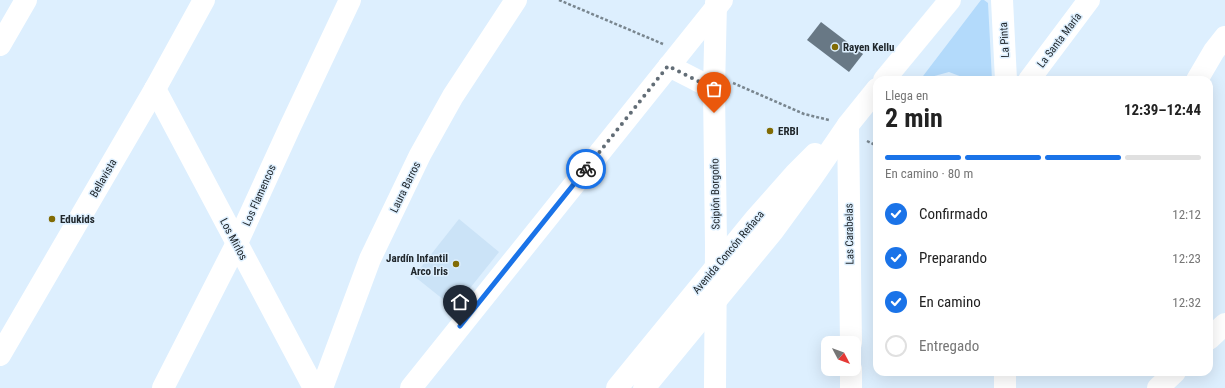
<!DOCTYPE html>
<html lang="es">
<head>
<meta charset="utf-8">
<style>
	body { margin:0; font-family:"Roboto Condensed",sans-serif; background:#f2f2f2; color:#222; height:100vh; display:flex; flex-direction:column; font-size:15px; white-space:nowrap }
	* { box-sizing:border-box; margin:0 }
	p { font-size:13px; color:#767676 }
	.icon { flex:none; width:22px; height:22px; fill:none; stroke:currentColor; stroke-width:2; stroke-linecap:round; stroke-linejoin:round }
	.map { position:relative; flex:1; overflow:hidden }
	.details { position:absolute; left:873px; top:76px; width:340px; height:300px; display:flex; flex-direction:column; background:#fff; border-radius:12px; box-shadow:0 4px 16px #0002 }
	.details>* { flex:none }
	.needle { width:26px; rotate:131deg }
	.tools { position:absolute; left:821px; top:336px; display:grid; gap:8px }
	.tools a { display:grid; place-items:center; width:40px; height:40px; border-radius:8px; background:#fff; box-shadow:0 4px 16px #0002; font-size:20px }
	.pin { position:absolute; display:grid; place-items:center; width:34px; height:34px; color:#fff; margin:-41px -17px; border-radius:50% 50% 50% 0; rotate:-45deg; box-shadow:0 0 4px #0007 }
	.pin .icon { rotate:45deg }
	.courier { position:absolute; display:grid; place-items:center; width:40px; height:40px; margin:-20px; border:3px solid #1a73e8; border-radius:50%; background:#fff; color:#222; box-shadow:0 1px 5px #0007 }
	.head em { font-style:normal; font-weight:700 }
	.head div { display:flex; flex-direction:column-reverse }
	.head { display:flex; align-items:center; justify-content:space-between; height:68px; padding:0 12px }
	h1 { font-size:26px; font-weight:700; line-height:30px }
	.bar { display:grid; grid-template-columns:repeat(4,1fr); gap:6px 4px; align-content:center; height:48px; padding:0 12px }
	.bar i { height:5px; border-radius:3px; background:#e0e0e0 }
	.bar .current { background:#1a73e8 }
	.bar p { grid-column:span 4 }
	ol { padding:0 12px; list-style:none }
	li { display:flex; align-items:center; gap:12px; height:44px }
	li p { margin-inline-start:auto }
	li .icon { padding:4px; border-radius:50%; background:#1a73e8; color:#fff; stroke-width:4 }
	li:last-child { color:#767676 }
	li i { width:22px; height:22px; border:2px solid #e0e0e0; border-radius:50% }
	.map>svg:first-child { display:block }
	.built { fill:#cbe3f7 }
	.green { fill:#b3dafb }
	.building { fill:#687885 }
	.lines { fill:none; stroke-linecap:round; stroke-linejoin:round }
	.path { stroke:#79868f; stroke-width:2.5; stroke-dasharray:3 2; stroke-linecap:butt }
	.minor { stroke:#fff; stroke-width:22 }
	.major { stroke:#fff; stroke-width:22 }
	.done { stroke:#626d76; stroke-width:4; stroke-dasharray:0 7.2 }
	.route { stroke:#1a73e8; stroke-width:5 }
	.poi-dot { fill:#816b04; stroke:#ddeffe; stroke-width:1.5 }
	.labels { text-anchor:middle; stroke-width:3; stroke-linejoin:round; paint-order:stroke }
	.street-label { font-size:11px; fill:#20272c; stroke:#ddeffe }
	.poi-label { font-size:11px; font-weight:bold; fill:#20272c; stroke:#ddeffe; text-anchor:start }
</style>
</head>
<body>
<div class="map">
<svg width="1225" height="388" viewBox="0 0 1225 388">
	<rect width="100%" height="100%" fill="#ddeffe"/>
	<path class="built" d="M459,219l40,33 -45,56 -40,-32z"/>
	<path class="green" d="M981,0h3l4,3 4,77h-22l-21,-8 -29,8z"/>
	<path class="building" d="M821,22l42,32 -14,18 -42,-32z"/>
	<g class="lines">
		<g class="path">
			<path d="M559,0l104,44"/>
			<path d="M733,83l71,31 25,6"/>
			<path d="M867,141l10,5"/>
		</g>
		<g class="minor">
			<path d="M1002,0l4,80"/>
			<path d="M0,45l26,-45"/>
			<path d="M669,66l45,23"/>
			<path d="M1029,80l60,-80"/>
			<path d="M1197,80l17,-29 11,-14"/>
			<path d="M155,89l159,299"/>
			<path d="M848,125l3,218"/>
			<path d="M1209,339l16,-15"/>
			<path d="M0,355l155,-266 49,-89"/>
			<path d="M851,369v19"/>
			<path d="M163,388l74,-145 53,-116 60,-127"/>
			<path d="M322,388l48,-129 50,-104 33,-59 63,-96"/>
			<path d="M411,388l311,-388"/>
			<path d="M715,388l1,-142 -2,-157 2,-86"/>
			<path d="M1005,388v-16"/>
			<path d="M1158,388l17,-16"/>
		</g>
		<g class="major">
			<path d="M884,80l66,-80"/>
			<path d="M617,388l139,-170 39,-44 20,-20"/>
			<path d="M644,388l129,-157 38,-52 37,-54 29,-36"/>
		</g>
	</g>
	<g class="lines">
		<path class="done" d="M586,169l82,-103 46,23v24"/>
		<path class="route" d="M460,326l126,-157"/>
	</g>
	<g class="poi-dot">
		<circle cx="835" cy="47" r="4"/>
		<circle cx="770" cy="131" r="4"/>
		<circle cx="52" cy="219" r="4"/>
		<circle cx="456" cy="264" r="4"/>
	</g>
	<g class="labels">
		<g class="street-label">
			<text transform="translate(1004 40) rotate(-93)" y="4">La Pinta</text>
			<text transform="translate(1059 40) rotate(-53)" y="4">La Santa María</text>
			<text transform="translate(103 178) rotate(-60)" y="4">Bellavista</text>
			<text transform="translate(405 187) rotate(-64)" y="4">Laura Barros</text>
			<text transform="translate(715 194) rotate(-91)" y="4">Scipión Borgoño</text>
			<text transform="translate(259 195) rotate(-66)" y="4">Los Flamencos</text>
			<text transform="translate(849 234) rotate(-91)" y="4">Las Carabelas</text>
			<text transform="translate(234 239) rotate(62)" y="4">Los Mirlos</text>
			<text transform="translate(728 252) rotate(-50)" y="4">Avenida Concón Reñaca</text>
		</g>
		<g class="poi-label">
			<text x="843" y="51">Rayen Kellu</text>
			<text x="778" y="135">ERBI</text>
			<text x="60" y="223">Edukids</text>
			<text x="448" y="262" text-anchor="end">Jardín Infantil<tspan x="448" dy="13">Arco Iris</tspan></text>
		</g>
	</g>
</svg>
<div class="tools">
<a><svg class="needle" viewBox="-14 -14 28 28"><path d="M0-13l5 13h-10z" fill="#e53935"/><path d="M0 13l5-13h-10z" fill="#767676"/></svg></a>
</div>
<div class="pin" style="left:714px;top:113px;background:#ea580c"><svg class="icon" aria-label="bag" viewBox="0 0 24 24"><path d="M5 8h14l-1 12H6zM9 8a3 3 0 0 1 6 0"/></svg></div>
<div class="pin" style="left:460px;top:326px;background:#1f2937"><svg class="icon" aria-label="home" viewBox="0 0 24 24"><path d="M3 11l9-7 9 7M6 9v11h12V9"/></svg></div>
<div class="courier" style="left:586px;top:169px"><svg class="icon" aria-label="bike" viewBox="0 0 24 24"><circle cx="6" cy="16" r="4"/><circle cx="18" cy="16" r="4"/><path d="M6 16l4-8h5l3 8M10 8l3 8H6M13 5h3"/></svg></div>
<section class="details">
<div class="head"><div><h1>2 min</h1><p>Llega en</p></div><em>12:39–12:44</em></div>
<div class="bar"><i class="current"></i><i class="current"></i><i class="current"></i><i></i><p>En camino · 80 m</p></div>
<ol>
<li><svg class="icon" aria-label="check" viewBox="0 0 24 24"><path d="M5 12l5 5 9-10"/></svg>Confirmado<p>12:12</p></li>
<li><svg class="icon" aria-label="check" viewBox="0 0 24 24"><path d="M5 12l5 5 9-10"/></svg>Preparando<p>12:23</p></li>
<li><svg class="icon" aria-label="check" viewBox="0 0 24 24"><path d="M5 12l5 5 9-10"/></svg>En camino<p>12:32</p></li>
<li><i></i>Entregado</li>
</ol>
</section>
</div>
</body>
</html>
